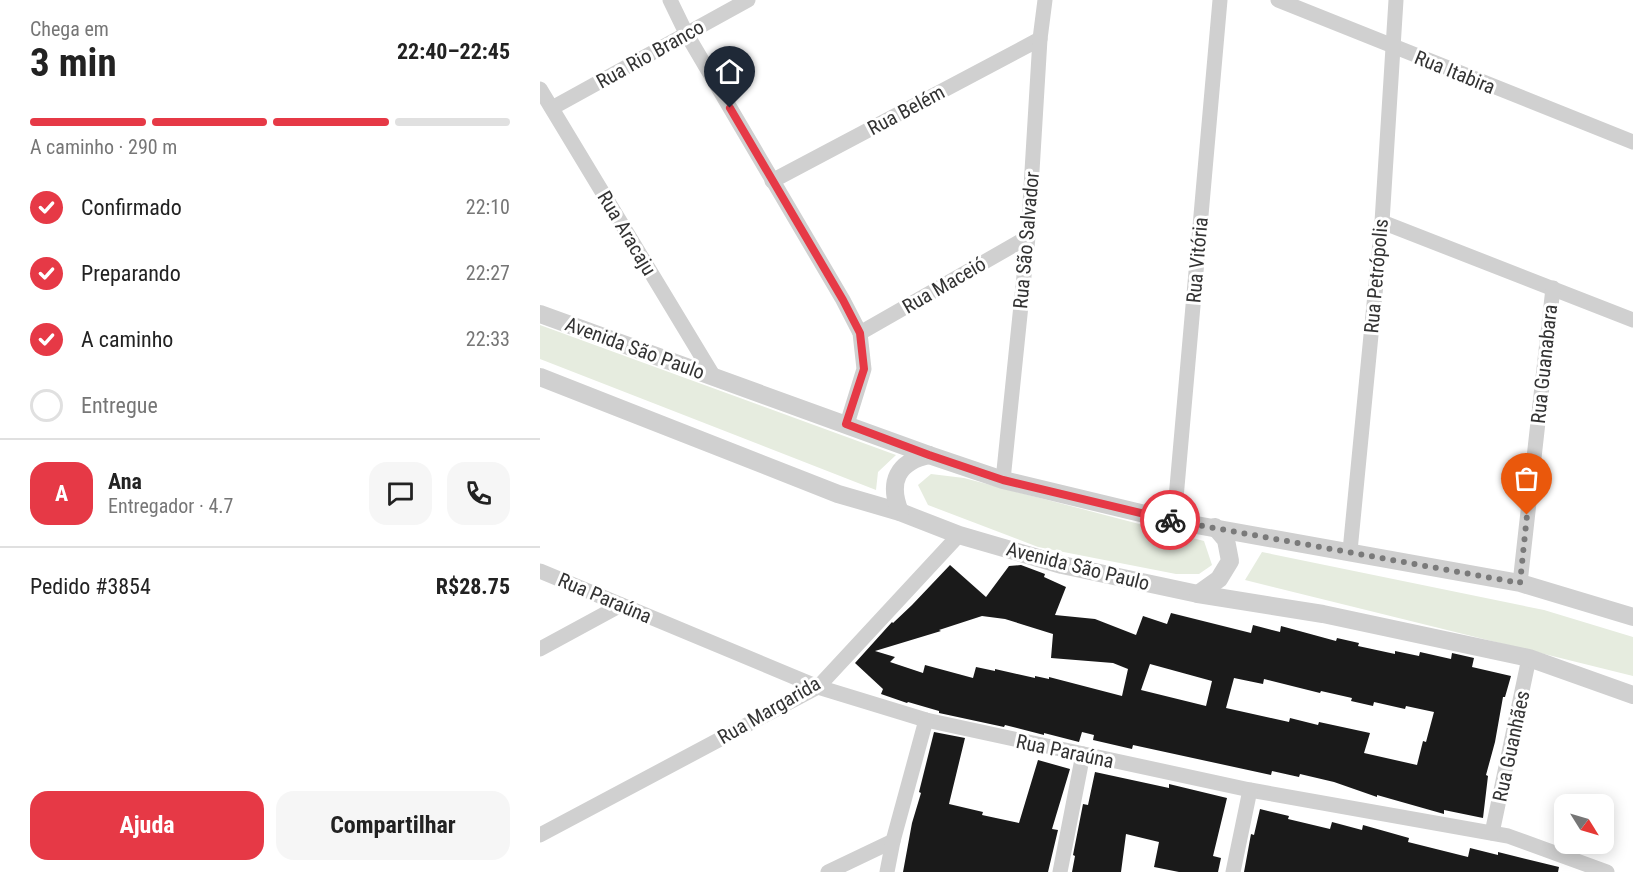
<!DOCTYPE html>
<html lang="pt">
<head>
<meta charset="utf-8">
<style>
	body { margin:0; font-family:"Roboto Condensed",sans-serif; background:#f6f6f6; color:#222; height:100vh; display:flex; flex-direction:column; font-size:22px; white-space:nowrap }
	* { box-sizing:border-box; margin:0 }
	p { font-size:20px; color:#767676 }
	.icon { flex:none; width:33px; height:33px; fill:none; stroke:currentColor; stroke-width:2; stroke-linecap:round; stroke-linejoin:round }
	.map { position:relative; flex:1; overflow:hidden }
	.side { display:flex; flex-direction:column; background:#fff; width:540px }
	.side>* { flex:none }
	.needle { width:39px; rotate:127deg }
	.controls { position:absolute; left:1014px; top:794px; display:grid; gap:12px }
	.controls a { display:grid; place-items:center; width:60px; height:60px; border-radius:12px; background:#fff; box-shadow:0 3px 15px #0003; font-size:30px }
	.pin { position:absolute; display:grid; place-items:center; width:51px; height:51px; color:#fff; margin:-62px -26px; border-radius:50% 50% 50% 0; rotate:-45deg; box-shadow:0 0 6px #0007 }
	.pin .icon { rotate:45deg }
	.courier { position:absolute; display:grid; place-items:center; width:60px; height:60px; margin:-30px; border:4px solid #e63946; border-radius:50%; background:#fff; color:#222; box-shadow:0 2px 8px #0007 }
	.headline em { font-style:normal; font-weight:700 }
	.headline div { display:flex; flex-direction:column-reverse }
	.headline { display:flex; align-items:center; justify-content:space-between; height:102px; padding:0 30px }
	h1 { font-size:39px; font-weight:700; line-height:45px }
	.bar { display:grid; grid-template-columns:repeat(4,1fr); gap:9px 6px; align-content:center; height:72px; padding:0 30px }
	.bar i { height:8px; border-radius:4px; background:#e0e0e0 }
	.bar .on { background:#e63946 }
	.bar p { grid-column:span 4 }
	.line { display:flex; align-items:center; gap:15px; padding:0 30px; border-top:2px solid #e0e0e0 }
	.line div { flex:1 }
	.round { display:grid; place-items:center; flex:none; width:63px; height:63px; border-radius:18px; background:#f6f6f6 }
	ol { padding:0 30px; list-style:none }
	li { display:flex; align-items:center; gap:18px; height:66px }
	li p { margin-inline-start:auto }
	li .icon { padding:6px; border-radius:50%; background:#e63946; color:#fff; stroke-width:4 }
	li:last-child { color:#767676 }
	li i { width:33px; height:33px; border:3px solid #e0e0e0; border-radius:50% }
	.primary-button { display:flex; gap:12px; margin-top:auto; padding:12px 30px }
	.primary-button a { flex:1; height:69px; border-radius:18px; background:#e63946; color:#fff; font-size:24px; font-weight:700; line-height:69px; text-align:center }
	.primary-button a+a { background:#f6f6f6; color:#222 }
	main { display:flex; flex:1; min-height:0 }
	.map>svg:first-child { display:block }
	.green { fill:#e6ecdf }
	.building { fill:#1a1a1a; fill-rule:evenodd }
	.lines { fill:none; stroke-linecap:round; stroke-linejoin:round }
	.minor { stroke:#d0d0d0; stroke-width:15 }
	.tertiary { stroke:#d0d0d0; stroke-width:18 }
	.done { stroke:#7a7a7a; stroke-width:6; stroke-dasharray:0 10.8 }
	.route { stroke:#e63946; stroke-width:8 }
	.labels { text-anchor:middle; stroke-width:6; stroke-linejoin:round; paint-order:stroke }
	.street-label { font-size:20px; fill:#333; stroke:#fff }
</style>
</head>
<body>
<main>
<section class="side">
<div class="headline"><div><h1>3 min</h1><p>Chega em</p></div><em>22:40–22:45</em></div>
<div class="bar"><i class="on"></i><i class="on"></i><i class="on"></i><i></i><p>A caminho · 290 m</p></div>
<ol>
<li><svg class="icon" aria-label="check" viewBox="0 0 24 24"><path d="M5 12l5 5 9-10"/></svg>Confirmado<p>22:10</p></li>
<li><svg class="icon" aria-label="check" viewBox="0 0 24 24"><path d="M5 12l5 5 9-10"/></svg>Preparando<p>22:27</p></li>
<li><svg class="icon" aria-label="check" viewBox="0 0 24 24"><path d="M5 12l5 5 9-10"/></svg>A caminho<p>22:33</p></li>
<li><i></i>Entregue</li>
</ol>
<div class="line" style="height:108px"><b class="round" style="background:#e63946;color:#fff">A</b><div><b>Ana</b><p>Entregador · 4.7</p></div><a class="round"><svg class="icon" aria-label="chat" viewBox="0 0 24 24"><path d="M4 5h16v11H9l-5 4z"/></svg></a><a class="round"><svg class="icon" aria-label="phone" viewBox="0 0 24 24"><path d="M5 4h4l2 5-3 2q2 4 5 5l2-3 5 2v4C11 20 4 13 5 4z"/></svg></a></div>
<div class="line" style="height:78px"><div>Pedido #3854</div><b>R$28.75</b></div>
<div class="primary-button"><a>Ajuda</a><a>Compartilhar</a></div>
</section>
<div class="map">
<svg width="1093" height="872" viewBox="0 0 1093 872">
	<rect width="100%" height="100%" fill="#fff"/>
	<g class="green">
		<path d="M0,325l356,130 -18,17 -2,18 -336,-131z"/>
		<path d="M391,474l33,4 240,63 8,24 -13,9h-23l-138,-27 -110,-42 -10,-20z"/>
		<path d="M722,552l282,58 89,27v39l-388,-96z"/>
	</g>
	<g class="building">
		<path d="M410,565l36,32 23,-31 12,-1 24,9 -1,3 22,10 -11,28 40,4 41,16 7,-19 24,8 4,-11 80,20 2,-8 27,7 1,-6 55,15 1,-3 22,5 -1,3 37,8v-3l24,5 1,-4 31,7 1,-6 22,5 -2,9 39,9 -6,21h-2l-8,45 -9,33 2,1 -5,42 -39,-8v4l-67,-19v2l-43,-15 -34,-8 -1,3 -27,-6 -1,4 -138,-30 -1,4 -39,-9 1,-5 -12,-3 -3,10 -35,-9v2l-39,-10 -1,2 -65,-14v-2l-31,-9 -1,1 -26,-9 2,-5 -28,-26 37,-41 1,1 19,-18zM442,616l23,3 48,15 -2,24 62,5 15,6 -6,27 -73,-19v2l-14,-3v2l-40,-9v2l-19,-4 -3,11 -48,-13 -2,8 -33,-11 5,-5 -20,-6 66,-20 -2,-1zM610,664l62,17 -6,25 -65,-16zM694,678l29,6 1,-5 56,14 1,-2 31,7 -1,3 22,5 1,-4 31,7 1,-3 28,6 -8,30 -3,-1 -6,24 -53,-12 6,-20 -51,-11 -1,3 -28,-7 -1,4 -63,-14z"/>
		<path d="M394,732l31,6 -16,66 34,8 -1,3 37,8 19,-63 32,9 -18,60 6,1 -10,42h-145l9,-49 9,-30 -2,-1z"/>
		<path d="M555,772l74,16v-4l58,14 -14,58 8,2 -3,14h-39l-25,-5 5,-25 -33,-8 -5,38h-49l3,-16 -2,-1 10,-51 5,1z"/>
		<path d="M720,809l29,7 -1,3 42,10 2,-7 30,8 1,-5 46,13 -1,4 60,15 2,-9 28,7v-3l61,15 -1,5h-314l7,-38 3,1z"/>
	</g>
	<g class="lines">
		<g class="minor">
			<path d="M130,0l16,33 157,267 17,33 4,36 -17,55"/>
			<path d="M738,0l355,142"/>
			<path d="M0,89l174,288"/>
			<path d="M12,108l196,-108"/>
			<path d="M232,181l268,-142"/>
			<path d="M842,222l251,98"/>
			<path d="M320,333l168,-96"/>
			<path d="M463,480l25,-243 12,-198 5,-39"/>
			<path d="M634,521l46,-521"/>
			<path d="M810,551l32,-329 14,-222"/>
			<path d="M0,571l278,116 108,33 324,70 258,46 99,36"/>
			<path d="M980,583l33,-295"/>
			<path d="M0,649l81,-44"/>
			<path d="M952,833l37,-175"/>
			<path d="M0,835l278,-148 141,-152"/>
			<path d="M288,872l65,-31"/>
			<path d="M347,872l6,-31 33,-121"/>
			<path d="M520,872l23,-118"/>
			<path d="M693,872l17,-82"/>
		</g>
		<g class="tertiary">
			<path d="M0,314l389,141 74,25 171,41 346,62 113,34"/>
			<path d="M0,377l298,117 62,18 59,23 103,30 136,29 125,20 206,44 104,37"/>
			<path d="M360,512c-12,-30 -3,-50 29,-57"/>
			<path d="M658,594l21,-15 11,-18 -4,-21 -11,-13"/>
		</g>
	</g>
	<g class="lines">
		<path class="done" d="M630,520l350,63 7,-68"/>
		<path class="route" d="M190,108l113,192 17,33 4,36 -18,55 83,31 74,25 167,40"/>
	</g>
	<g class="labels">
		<g class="street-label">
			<text transform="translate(110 54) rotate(-29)" y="7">Rua Rio Branco</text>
			<text transform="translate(915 72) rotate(22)" y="7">Rua Itabira</text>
			<text transform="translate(366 110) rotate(-28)" y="7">Rua Belém</text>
			<text transform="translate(87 233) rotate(59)" y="7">Rua Aracaju</text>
			<text transform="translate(486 240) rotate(-85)" y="7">Rua São Salvador</text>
			<text transform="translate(657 260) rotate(-85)" y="7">Rua Vitória</text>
			<text transform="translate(836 276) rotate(-85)" y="7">Rua Petrópolis</text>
			<text transform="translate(404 285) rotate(-30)" y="7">Rua Maceió</text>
			<text transform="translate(95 348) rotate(20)" y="7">Avenida São Paulo</text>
			<text transform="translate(1004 364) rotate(-84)" y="7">Rua Guanabara</text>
			<text transform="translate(538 566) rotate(14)" y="7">Avenida São Paulo</text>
			<text transform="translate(65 598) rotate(23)" y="7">Rua Paraúna</text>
			<text transform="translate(229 710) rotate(-30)" y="7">Rua Margarida</text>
			<text transform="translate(971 746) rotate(-78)" y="7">Rua Guanhães</text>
			<text transform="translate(525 751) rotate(12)" y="7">Rua Paraúna</text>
		</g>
	</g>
</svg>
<div class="controls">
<a><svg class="needle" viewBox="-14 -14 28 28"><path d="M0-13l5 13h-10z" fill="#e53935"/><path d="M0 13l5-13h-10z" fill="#767676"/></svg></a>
</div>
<div class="pin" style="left:987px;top:515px;background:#ea580c"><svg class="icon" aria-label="bag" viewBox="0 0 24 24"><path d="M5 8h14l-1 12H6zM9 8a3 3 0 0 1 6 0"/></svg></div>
<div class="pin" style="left:190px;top:108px;background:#1f2937"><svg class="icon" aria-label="home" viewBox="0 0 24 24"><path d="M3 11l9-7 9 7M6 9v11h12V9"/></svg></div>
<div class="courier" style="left:630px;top:520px"><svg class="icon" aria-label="bike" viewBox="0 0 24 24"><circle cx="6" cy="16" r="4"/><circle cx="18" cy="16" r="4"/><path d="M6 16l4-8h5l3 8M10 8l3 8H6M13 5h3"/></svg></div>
</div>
</main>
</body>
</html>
